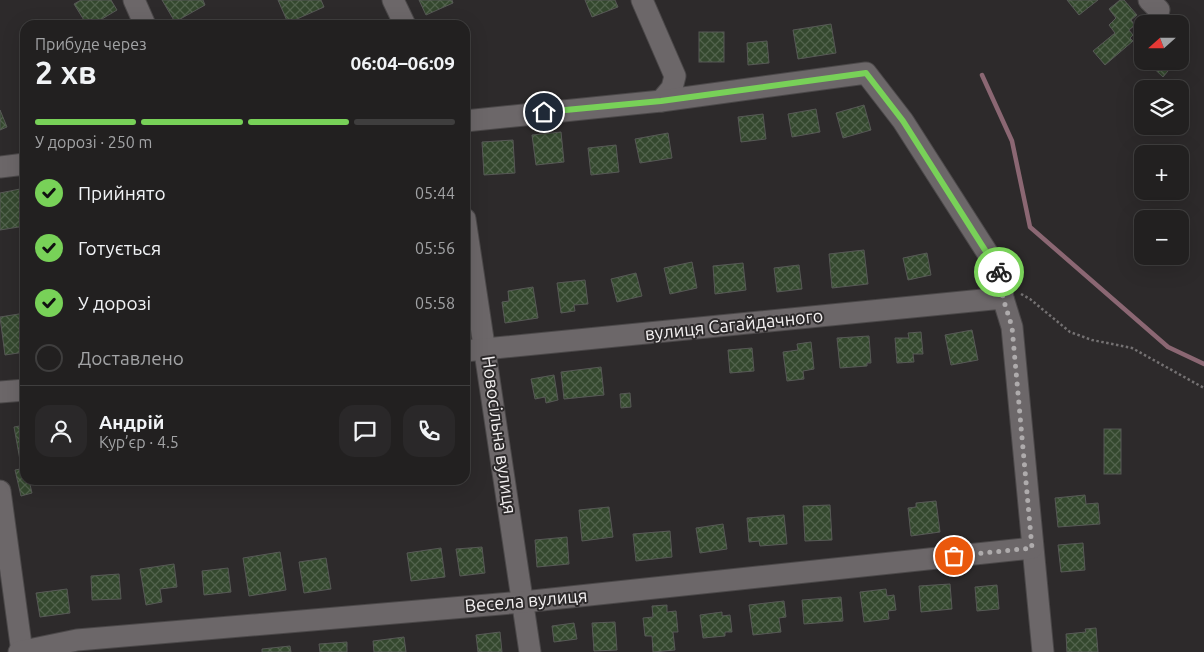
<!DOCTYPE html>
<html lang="uk">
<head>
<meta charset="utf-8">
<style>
	body { margin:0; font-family:Ubuntu,sans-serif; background:#2a2829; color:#f1f3f6; height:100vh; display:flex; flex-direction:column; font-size:19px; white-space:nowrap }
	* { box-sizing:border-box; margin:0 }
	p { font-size:16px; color:#a2a3a5 }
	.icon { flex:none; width:28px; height:28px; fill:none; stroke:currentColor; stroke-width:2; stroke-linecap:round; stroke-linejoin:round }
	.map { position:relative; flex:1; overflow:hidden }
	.side { position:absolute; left:20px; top:20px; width:450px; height:465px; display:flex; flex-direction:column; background:#222020; border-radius:15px; box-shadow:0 5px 20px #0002,0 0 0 1px #3f3e3e }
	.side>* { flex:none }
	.needle { width:32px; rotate:249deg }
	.controls { position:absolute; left:1134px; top:15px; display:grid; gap:10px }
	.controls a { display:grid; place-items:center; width:55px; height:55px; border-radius:10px; background:#222020; box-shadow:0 5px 20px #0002,0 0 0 1px #3f3e3e; font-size:25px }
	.pin { position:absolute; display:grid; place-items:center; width:42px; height:42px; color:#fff; margin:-21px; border:2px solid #fff; border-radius:50%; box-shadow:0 1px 5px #0007 }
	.courier { position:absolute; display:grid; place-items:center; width:50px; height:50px; margin:-25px; border:4px solid #78d158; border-radius:50%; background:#fff; color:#222; box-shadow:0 1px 6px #0007 }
	.overview em { font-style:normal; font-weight:700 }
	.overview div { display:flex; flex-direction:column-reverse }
	.overview { display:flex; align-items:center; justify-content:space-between; height:85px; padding:0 15px }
	h1 { font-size:32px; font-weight:700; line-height:38px }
	.bar { display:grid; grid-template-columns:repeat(4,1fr); gap:8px 5px; align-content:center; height:60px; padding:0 15px }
	.bar i { height:6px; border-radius:4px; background:#3f3e3e }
	.bar .active { background:#78d158 }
	.bar p { grid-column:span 4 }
	.line { display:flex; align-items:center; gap:12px; padding:0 15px; border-top:1px solid #3f3e3e }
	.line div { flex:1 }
	.round { display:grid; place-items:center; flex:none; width:52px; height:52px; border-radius:15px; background:#2a2829 }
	ol { padding:0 15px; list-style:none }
	li { display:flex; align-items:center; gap:15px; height:55px }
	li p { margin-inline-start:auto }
	li .icon { padding:5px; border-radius:50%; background:#78d158; color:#111; stroke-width:4 }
	li:last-child { color:#a2a3a5 }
	li i { width:28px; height:28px; border:2px solid #3f3e3e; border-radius:50% }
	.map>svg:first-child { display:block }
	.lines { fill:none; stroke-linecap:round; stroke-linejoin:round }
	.stream { stroke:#8b6773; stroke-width:4.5 }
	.building { fill:url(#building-cross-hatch); stroke:#575956 }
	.minor-casing { stroke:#4b4849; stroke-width:23 }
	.path { stroke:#747172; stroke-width:2.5; stroke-dasharray:2.5 2.5; stroke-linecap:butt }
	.minor { stroke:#6c6769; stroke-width:21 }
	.done { stroke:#aeabac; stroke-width:5; stroke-dasharray:0 9 }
	.route { stroke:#78d158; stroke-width:6 }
	.labels { text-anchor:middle; stroke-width:4; stroke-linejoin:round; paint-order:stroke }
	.street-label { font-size:18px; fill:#f4f1f2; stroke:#2d2a2b }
</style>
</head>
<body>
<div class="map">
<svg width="1204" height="652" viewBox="0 0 1204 652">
	<defs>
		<pattern id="building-cross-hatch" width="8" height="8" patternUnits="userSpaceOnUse" patternTransform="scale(1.25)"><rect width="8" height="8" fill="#34482e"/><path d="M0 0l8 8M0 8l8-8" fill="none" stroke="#52634d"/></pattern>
	</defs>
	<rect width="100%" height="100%" fill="#2d2a2b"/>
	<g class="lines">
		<path class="stream" d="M982,75l30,66 18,86 138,120 36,17"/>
	</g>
	<g class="building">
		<path d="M81,0h30l6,10 -25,15h-5l-13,-21z"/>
		<path d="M162,0h41l2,5 -30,17z"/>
		<path d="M278,0h43l3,7 -36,16z"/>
		<path d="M419,0h33l1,3 -27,12z"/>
		<path d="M585,0h30l3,7 -26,10z"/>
		<path d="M1067,0h31l-19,15z"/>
		<path d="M1120,0h4l13,15 -6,5 4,5 -6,5 4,5 -3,3 3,3 -28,24 -12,-14 22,-18 -6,-8 7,-7 -7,-9z"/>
		<path d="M831,24l5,29 -38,6 -5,-29z"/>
		<rect x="699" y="32" width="25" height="30"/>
		<path d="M767,41l2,22 -21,2 -1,-22z"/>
		<path d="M1146,61h24l3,4 -10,12z"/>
		<path d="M864,105l7,25 -28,8 -7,-25z"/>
		<path d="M816,109l4,23 -28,5 -4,-23z"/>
		<path d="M0,110l7,17 -7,3z"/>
		<path d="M763,114l3,25 -25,3 -3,-25z"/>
		<path d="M561,132l3,30 -28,3 -4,-30z"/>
		<path d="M668,133l4,25 -32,5 -5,-24z"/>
		<path d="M513,140l2,33 -31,2 -2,-33z"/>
		<path d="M616,145l3,27 -28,3 -3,-27z"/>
		<path d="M25,188v38l-25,4v-37z"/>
		<path d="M864,250l4,34 -36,4 -3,-34z"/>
		<path d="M927,253l4,22 -23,5 -5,-22z"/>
		<path d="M692,262l5,26 -27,6 -6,-26z"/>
		<path d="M743,263l3,27 -31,4 -2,-28z"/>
		<path d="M799,265l3,24 -25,3 -3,-24z"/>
		<path d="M636,273l6,23 -25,6 -6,-23z"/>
		<path d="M585,280l3,24 -14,1 1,6 -14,2 -4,-30z"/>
		<path d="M533,287l5,31 -33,5 -3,-21 7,-1 -1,-10z"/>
		<path d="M25,313v39l-20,3 -5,-38z"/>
		<path d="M972,330l6,30 -27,5 -6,-30z"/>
		<path d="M921,332l2,22h-10l1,8 -17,1 -2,-25h14l-1,-5z"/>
		<path d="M869,336l2,27h-4v3l-27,2 -3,-30z"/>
		<path d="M811,342l3,27 -11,2 1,8 -17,2 -4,-29 15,-2 -1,-6z"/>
		<path d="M752,348l2,23 -24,2 -2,-23z"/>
		<path d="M601,367l3,28 -40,4 -3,-27z"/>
		<path d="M554,375l4,25 -12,3 -1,-6 -10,2 -4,-20z"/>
		<path d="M630,393l1,14 -10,1 -1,-14z"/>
		<path d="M25,425v34l-5,1 -6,-33z"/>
		<rect x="1104" y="429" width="17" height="45"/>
		<path d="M25,468v12h4l3,13 -11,3 -6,-26z"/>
		<path d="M1085,495l1,9 12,-1 2,21 -42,3 -3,-29z"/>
		<path d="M936,501l4,31 -29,4 -3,-28 8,-1v-4z"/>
		<path d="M830,505l2,35 -27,1 -2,-35z"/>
		<path d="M609,507l4,30 -31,4 -3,-31z"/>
		<path d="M784,515l3,29 -27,2 -1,-5 -10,1 -2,-24z"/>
		<path d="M723,524l4,25 -27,4 -4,-25z"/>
		<path d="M670,531l2,26 -36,4 -3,-27z"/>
		<path d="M567,537l2,27 -32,3 -2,-27z"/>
		<path d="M1083,543l2,27 -24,2 -3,-27z"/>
		<path d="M482,547l3,26 -25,3 -4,-27z"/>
		<path d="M441,548l4,29 -34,4 -4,-28z"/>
		<path d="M280,552l6,38 -37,6 -6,-38z"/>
		<path d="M326,558l5,31 -27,4 -5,-31z"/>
		<path d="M174,564l3,23 -17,2 2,13 -16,3 -6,-36z"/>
		<path d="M228,568l3,24 -27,3 -2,-24z"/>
		<path d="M119,574l2,25 -29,1 -1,-24z"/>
		<path d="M950,584l2,25 -31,3 -2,-26z"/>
		<path d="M997,585l2,24 -22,2 -2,-24z"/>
		<path d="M67,589l3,24 -30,4 -4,-24z"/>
		<path d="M886,589l1,7 7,-1 2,15 -8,1 1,8 -25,3 -4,-30z"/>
		<path d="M841,597l2,24 -39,3 -2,-24z"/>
		<path d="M784,601l2,16 -7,1 2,14 -28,3 -4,-30z"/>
		<path d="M667,605v7l9,-1 2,21h-5l2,18 -22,2 -1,-16h-7l-2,-18 10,-1 -1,-11z"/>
		<path d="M722,612v4l8,-1 2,17h-7v4l-22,2 -3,-23z"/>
		<path d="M615,622l2,28 -23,1 -2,-28z"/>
		<path d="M574,623l3,16 -23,3 -2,-16z"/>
		<path d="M1096,628l2,24h-31l-1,-18 20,-2 -1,-3z"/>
		<path d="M500,632l2,20h-24l-2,-17z"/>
		<path d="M404,637l2,15h-32l-1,-11z"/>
		<path d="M347,642v10h-27l-1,-8z"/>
		<path d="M290,646l1,6h-29v-3z"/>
	</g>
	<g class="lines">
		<defs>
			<g id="minor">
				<path d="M134,0l11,25"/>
				<path d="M393,0l12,25"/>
				<path d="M642,0l33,76 -3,12 -11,13"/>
				<path d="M1149,0l10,10"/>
				<path d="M465,121l196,-20 205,-28 37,48 96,150 4,27 9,29 31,325"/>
				<path d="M0,167l25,-3"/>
				<path d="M465,219l65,433"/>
				<path d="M465,351l538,-53"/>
				<path d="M0,392l25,-2"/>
				<path d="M0,491l22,161"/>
				<path d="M19,652l58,-12 446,-38 509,-54"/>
			</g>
		</defs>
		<use href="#minor" class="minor-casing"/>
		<path class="path" d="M1021,294l9,5 40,33 22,8 40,8 72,40"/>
		<use href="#minor" class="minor"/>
	</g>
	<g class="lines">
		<path class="done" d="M954,556l78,-8 -20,-221 -9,-29 -4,-26"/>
		<path class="route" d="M544,112l117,-11 205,-28 37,48 96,151"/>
	</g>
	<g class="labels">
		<g class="street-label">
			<text transform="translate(734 325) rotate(-6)" y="6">вулиця Сагайдачного</text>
			<text transform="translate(499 435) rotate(82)" y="6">Новосільна вулиця</text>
			<text transform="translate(526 601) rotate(-5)" y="6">Весела вулиця</text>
		</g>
	</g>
</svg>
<div class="controls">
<a><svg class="needle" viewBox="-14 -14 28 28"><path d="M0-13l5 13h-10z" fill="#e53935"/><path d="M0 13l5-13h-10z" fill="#a2a3a5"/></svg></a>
<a><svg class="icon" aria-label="layers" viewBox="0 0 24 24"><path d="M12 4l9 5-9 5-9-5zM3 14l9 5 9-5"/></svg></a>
<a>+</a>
<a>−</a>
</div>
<div class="pin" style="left:954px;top:556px;background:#ea580c"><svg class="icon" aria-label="bag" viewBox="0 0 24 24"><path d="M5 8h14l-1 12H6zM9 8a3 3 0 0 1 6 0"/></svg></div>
<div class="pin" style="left:544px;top:112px;background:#1f2937"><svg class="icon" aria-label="home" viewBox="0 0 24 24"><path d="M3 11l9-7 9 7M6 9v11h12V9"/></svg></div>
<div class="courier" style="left:999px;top:272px"><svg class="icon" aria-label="bike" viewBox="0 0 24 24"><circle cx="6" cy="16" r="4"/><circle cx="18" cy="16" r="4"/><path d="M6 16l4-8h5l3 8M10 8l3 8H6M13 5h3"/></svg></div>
<section class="side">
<div class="overview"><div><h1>2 хв</h1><p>Прибуде через</p></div><em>06:04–06:09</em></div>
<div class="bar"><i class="active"></i><i class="active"></i><i class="active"></i><i></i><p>У дорозі · 250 m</p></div>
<ol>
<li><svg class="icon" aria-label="check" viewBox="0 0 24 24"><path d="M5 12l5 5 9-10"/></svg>Прийнято<p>05:44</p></li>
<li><svg class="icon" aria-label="check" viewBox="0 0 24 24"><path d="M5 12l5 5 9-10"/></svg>Готується<p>05:56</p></li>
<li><svg class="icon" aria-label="check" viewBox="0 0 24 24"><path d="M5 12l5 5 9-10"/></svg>У дорозі<p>05:58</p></li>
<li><i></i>Доставлено</li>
</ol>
<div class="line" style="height:90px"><a class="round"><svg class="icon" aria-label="person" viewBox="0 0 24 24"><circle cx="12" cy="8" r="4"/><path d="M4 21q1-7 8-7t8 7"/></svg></a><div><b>Андрій</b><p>Кур’єр · 4.5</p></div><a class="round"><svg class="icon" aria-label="chat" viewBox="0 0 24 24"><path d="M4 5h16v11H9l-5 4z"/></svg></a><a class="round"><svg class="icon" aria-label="phone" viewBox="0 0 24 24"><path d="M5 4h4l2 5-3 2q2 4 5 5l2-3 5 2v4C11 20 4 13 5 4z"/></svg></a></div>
</section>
</div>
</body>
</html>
